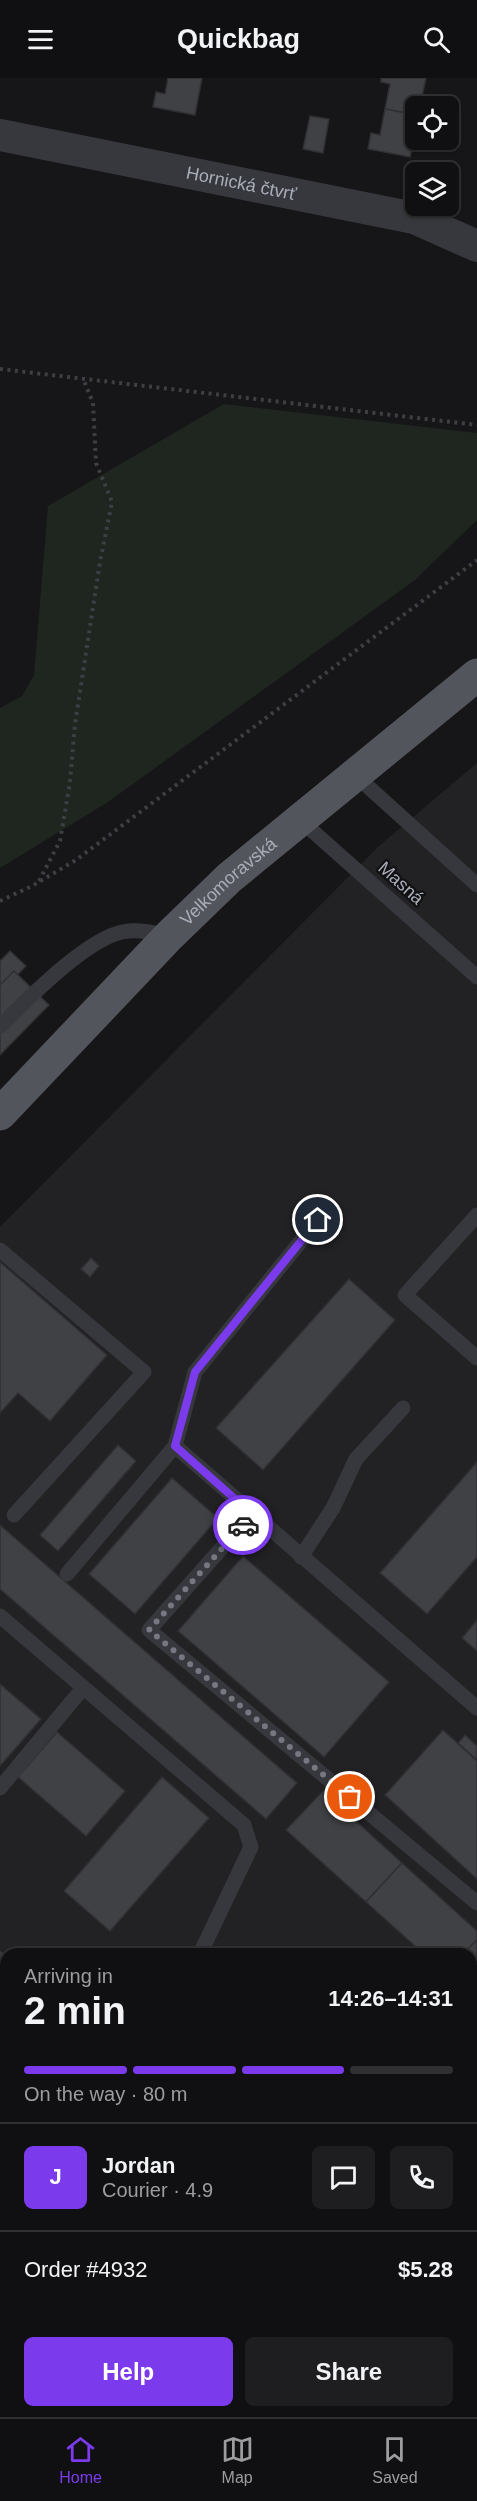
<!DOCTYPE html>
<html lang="en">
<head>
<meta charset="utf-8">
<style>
	body { margin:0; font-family:Helvetica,sans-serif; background:#1e1e20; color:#f1f3f6; height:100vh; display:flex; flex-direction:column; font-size:22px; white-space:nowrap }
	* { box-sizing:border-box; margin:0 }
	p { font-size:20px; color:#9c9d9f }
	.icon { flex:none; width:33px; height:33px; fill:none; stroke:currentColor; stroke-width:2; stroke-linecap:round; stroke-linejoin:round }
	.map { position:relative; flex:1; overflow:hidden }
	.drawer { position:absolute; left:0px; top:1870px; width:477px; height:470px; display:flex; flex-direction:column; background:#101012; border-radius:18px 18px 0 0; box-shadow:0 2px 4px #0004,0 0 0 2px #303032 }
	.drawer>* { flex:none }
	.controls { position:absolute; left:405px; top:18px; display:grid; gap:12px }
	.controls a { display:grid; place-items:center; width:54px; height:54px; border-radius:9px; background:#101012; box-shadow:0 2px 4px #0004,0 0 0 2px #303032; font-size:30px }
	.pin { position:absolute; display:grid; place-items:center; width:51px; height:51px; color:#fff; margin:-26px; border:3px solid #fff; border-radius:50%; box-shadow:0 2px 6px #0007 }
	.courier { position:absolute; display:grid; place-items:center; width:60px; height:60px; margin:-30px; border:4px solid #7c3aed; border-radius:50%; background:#fff; color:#222; box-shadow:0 2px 8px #0007 }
	.headline em { font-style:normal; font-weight:600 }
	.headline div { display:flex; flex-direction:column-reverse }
	.headline { display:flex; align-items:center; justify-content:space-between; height:102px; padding:0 24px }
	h1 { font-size:39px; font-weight:600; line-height:45px }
	.bar { display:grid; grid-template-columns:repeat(4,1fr); gap:9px 6px; align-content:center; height:72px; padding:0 24px }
	.bar i { height:8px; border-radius:4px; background:#303032 }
	.bar .selected { background:#7c3aed }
	.bar p { grid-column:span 4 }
	.line { display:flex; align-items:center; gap:15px; padding:0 24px; border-top:2px solid #303032 }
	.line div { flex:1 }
	.round { display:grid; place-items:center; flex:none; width:63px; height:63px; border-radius:9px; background:#1e1e20 }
	.action { display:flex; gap:12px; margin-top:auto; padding:12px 24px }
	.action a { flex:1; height:69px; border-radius:9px; background:#7c3aed; color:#fff; font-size:24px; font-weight:600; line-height:69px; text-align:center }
	.action a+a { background:#1e1e20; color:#f1f3f6 }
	header { display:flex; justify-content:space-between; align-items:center; height:78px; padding:0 24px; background:#101012; font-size:27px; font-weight:600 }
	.tab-bar { display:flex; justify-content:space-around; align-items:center; height:84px; border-top:2px solid #303032; background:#101012; font-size:16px; color:#9c9d9f }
	.tab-bar a { display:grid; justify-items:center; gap:3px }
	.tab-bar .selected { color:#7c3aed }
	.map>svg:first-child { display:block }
	.built { fill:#222225 }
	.green { fill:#1e261f }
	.building { fill:#404145; stroke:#303034; stroke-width:1.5 }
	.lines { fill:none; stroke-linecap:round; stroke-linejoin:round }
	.path { stroke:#3d3f44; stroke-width:4; stroke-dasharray:3 4.5; stroke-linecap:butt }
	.lane { stroke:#37383d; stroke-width:15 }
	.street { stroke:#37383d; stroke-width:32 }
	.primary { stroke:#53555c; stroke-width:33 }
	.done { stroke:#757880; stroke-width:6; stroke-dasharray:0 10.8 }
	.route { stroke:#7c3aed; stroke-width:8 }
	.labels { text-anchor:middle; stroke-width:4.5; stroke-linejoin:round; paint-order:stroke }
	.street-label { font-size:18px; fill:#a8adb8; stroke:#111113 }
</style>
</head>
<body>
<header><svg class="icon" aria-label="menu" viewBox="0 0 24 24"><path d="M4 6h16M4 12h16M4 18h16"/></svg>Quickbag<svg class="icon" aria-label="search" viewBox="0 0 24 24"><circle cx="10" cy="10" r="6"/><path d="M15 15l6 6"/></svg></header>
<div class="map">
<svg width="477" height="2339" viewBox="0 0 477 2339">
	<rect width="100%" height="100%" fill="#161618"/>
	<path class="built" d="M477,685v1246l-6,-2v-53h-465v83l-6,-2v-808l379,-381z"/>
	<g class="green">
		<path d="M224,326l253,29v87l-62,60 -307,222 -108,66v-160l22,-12 12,-21 14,-169z"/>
		<path d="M471,1929l6,2v408h-477v-382l6,2v375h465z"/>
	</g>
	<g class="building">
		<path d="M168,0h34l-7,37 -42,-8 3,-15 9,2z"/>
		<path d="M381,0h45l-6,28h-4v9l-31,-6 5,-25 -9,-2z"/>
		<path d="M385,31l31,6v16l-6,26 -42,-8 3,-16 9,2z"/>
		<path d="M310,38l19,3 -6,34 -20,-4z"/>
		<path d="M10,873l16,15 -26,27v-32z"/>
		<path d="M14,893l35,34 -49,50v-70z"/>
		<path d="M91,1180l8,8 -9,11 -9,-8z"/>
		<path d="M0,1184l107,93 -57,66 -32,-28 -18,20z"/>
		<path d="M349,1201l46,41 -132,150 -47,-42z"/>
		<path d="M118,1367l18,16 -78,90 -18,-16z"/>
		<path d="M477,1384v95l-50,57 -47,-41z"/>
		<path d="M172,1400l46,40 -83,96 -46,-40z"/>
		<path d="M0,1447l297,258 -31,36 -266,-230z"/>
		<path d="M243,1478l146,126 -65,75 -146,-126z"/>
		<path d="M477,1542v31l-15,-13z"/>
		<path d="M0,1606l41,35 -41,47z"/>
		<path d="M443,1652l34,31v118l-92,-84z"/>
		<path d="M57,1654l68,59 -39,45 -68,-59z"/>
		<path d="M465,1657l12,11v14l-19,-17z"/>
		<path d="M162,1699l47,41 -99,113 -46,-40z"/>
		<path d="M323,1713l79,72 -36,39 -80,-72z"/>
		<path d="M402,1785l75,68v9l-14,14h-39l-58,-52z"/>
		<path d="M477,1862v63l-6,-6v-43h-8z"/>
	</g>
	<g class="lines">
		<g class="path">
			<path d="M0,291l477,56"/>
			<path d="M39,803l21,-40 10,-59 5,-58 25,-162 12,-60 -16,-39 -3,-60 -10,-25"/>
			<path d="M0,823l32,-15 44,-26 401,-300"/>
			<path d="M0,2281l6,1"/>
			<path d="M170,2334l16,5"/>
		</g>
		<g class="lane">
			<path d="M354,696l123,111"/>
			<path d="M299,741l178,158"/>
			<path d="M0,948c27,-26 85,-86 122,-94 16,-3 30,0 46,5"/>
			<path d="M477,1137l-72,80 72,63"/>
			<path d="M318,1142l-123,152 -20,74 302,262"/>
			<path d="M0,1172l144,122 -130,143"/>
			<path d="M252,1436l-103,116 328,273"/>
			<path d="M301,1479l32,-49 23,-49 47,-51"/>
			<path d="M67,1496l108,-128"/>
			<path d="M0,1538l244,209 7,22 -51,107"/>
			<path d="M0,1710l83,-100"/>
			<path d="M0,1881l6,5"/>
		</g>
		<path class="street" id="s1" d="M0,57l414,83 63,28"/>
		<path class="primary" id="s2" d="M0,1036l168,-177 61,-59 248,-203"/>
	</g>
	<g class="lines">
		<path class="done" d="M243,1447l-94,105 201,167"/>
		<path class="route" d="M243,1447l9,-11 -77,-68 20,-74 123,-152"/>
	</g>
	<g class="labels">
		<g class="street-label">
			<text dy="6" stroke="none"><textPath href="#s1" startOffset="246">Hornická čtvrť</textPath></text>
			<text dy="6" stroke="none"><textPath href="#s2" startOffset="326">Velkomoravská</textPath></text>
			<text transform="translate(401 805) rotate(42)" y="6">Masná</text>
		</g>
	</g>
</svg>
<div class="controls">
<a><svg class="icon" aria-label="locate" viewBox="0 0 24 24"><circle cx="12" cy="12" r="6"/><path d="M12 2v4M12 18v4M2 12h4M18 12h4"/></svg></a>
<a><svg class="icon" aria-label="layers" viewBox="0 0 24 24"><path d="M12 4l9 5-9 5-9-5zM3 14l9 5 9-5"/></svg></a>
</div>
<div class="pin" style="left:350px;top:1719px;background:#ea580c"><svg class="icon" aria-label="bag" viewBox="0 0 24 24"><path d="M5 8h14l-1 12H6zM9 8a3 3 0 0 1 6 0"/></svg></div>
<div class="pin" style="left:318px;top:1142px;background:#1f2937"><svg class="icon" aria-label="home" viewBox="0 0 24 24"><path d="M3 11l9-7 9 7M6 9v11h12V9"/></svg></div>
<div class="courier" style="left:243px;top:1447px"><svg class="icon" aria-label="car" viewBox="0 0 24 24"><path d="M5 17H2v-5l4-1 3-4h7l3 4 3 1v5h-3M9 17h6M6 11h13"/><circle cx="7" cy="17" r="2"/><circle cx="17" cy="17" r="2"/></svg></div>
<section class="drawer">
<div class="headline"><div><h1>2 min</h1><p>Arriving in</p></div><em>14:26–14:31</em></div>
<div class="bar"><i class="selected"></i><i class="selected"></i><i class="selected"></i><i></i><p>On the way · 80 m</p></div>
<div class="line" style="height:108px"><b class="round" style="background:#7c3aed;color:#fff">J</b><div><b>Jordan</b><p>Courier · 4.9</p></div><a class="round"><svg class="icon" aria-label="chat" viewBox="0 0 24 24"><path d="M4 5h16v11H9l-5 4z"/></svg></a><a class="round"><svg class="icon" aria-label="phone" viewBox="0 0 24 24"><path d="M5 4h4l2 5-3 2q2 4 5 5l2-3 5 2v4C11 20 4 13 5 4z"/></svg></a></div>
<div class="line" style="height:78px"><div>Order #4932</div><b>$5.28</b></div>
<div class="action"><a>Help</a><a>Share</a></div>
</section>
</div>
<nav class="tab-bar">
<a class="selected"><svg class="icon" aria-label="home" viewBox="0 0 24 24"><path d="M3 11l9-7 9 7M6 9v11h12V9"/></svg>Home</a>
<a><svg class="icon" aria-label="map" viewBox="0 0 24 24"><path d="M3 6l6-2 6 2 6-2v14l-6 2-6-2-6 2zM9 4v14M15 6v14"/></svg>Map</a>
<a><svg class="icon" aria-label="saved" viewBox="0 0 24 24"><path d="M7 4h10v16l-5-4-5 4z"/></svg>Saved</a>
</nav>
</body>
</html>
